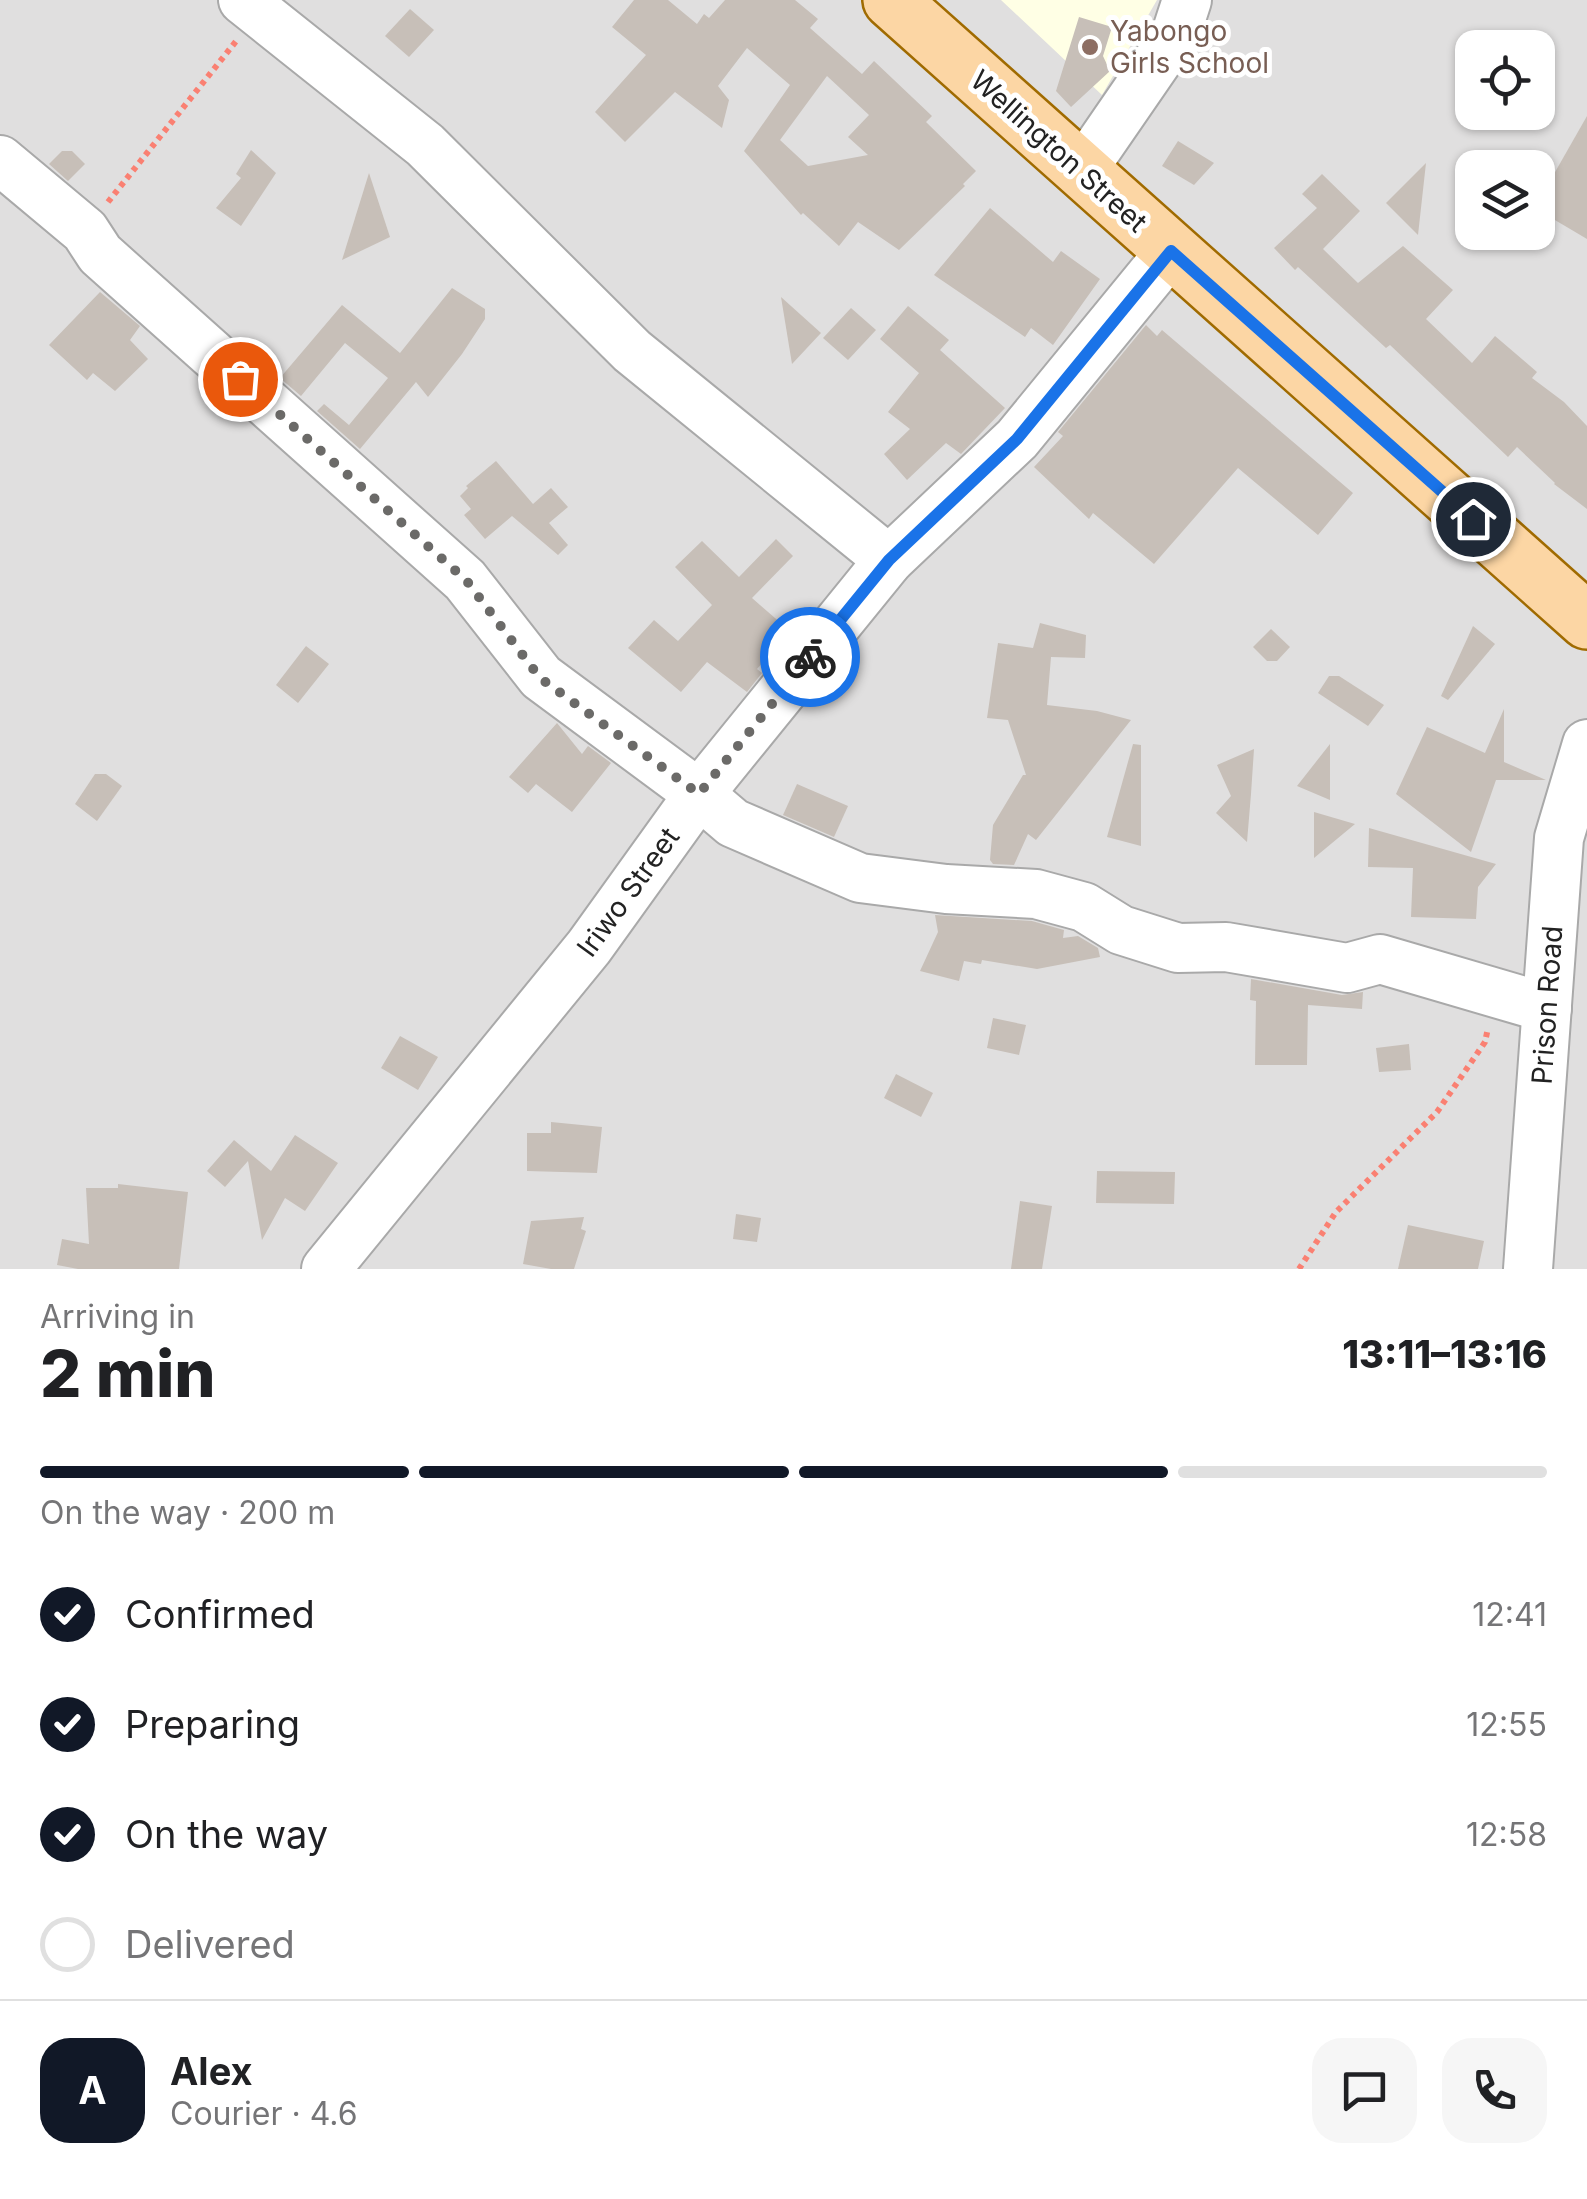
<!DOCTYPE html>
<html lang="en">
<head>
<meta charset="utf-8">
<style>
	body { margin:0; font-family:Inter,sans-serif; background:#f6f6f6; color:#202124; height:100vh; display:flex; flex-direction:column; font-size:38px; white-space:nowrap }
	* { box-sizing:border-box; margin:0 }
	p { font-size:32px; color:#757577 }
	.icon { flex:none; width:55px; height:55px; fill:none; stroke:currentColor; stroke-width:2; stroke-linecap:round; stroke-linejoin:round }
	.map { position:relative; height:1269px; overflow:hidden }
	.details { display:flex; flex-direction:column; background:#fff; flex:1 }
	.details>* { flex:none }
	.controls { position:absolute; left:1455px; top:30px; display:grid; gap:20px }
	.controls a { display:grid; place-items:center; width:100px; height:100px; border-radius:20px; background:#fff; box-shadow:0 2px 8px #0004; font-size:50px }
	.pin { position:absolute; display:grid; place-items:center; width:85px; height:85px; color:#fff; margin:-42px; border:5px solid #fff; border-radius:50%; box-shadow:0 2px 10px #0007 }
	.courier { position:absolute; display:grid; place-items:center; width:100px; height:100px; margin:-50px; border:8px solid #1a73e8; border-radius:50%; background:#fff; color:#222; box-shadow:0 2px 12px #0007 }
	.summary em { font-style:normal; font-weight:800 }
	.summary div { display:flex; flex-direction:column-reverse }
	.summary { display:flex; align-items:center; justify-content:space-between; height:170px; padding:0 40px }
	h1 { font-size:65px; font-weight:800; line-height:75px }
	.bar { display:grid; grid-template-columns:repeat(4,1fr); gap:15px 10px; align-content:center; height:120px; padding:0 40px }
	.bar i { height:12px; border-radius:8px; background:#e0e0e0 }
	.bar .on { background:#111827 }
	.bar p { grid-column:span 4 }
	.line { display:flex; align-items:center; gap:25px; padding:0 40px; border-top:2px solid #e0e0e0 }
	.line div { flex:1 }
	.round { display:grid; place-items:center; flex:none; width:105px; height:105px; border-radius:30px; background:#f6f6f6 }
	ol { padding:0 40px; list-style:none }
	li { display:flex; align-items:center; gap:30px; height:110px }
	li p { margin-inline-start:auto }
	li .icon { padding:10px; border-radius:50%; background:#111827; color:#fff; stroke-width:4 }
	li:last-child { color:#757577 }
	li i { width:55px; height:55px; border:5px solid #e0e0e0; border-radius:50% }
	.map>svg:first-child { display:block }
	.residential { fill:#e0dfdf; fill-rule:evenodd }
	.education { fill:#ffffe5 }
	.building { fill:#c7bfb8; fill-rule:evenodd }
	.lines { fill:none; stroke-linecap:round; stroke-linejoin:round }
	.minor-casing { stroke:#a9a9a9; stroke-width:52 }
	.major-casing { stroke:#a06b00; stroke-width:60 }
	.path { stroke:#fa8072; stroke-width:6; stroke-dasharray:5 5; stroke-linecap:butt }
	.minor { stroke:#fff; stroke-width:48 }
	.major { stroke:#fcd6a4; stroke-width:55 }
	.done { stroke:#6b6a68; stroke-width:10; stroke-dasharray:0 18 }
	.route { stroke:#1a73e8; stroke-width:12 }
	.education-dot { fill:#8d6e63; stroke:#fff; stroke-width:4 }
	.labels { text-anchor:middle; stroke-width:10; stroke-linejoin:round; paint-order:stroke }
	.education-label { font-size:28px; fill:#785e54; stroke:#fff; text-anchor:start }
	.street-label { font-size:28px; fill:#222; stroke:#fff }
</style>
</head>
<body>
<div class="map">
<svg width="1587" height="1269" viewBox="0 0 1587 1269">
	<rect width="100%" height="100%" fill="#f2efe9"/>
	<path class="residential" d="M0,0h1587v1269h-1587zM1472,48h66v64h-66zM1472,168h66v64h-66z"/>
	<path class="education" d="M1001,0h156l-55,95z"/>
	<g class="building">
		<path d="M634,0h34l29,24 7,-10 5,4 16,-18h70l23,19 -8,9 52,46 12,-13 58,55 -6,6 50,49 -13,13 2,2 -66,64 -41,-28 -19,24 -36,-33 -2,2 -57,-64 46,-66 -43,-37 -29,38 11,14 -7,28 -47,-36 -50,50 -30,-30 51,-57 -34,-28zM827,76l42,39 -21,22 20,18 -60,11 -28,-26z"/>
		<path d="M410,9l24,21 -25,27 -24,-21z"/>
		<path d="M1079,17l33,10 -9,29 7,15 -39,36 -15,-16z"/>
		<path d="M1587,116v123l-49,-29v-8z"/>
		<path d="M1178,141l36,22 -20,22 -32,-19z"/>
		<path d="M251,150l25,23 -35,53 -25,-18 25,-30 -5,-4z"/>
		<path d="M62,151h10l13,13 -17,17 -19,-17z"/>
		<path d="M1426,163l-8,72 -32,-32z"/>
		<path d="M369,173l21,64 -48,23z"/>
		<path d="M1322,174l38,37 -37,38 35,34 45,-37 50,44 -27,29 46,44 23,-27 42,36 -5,6 32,24 23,24v83l-33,-25 1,-1 -38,-36 -9,10 -118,-112 -4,3 -88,-81 -3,3 -21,-22 43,-40 -15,-14z"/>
		<path d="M990,208l63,54 8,-11 39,28 -47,66 -22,-17 -6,9 -91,-62z"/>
		<path d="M452,288l33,21v10l-23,35 -34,43 -12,-15 -56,67 -43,-38 7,-7 25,21 39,-47 -43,-35 -44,53 -21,-18 62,-73 58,48z"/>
		<path d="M100,292l40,34 -10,14 18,19 -33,32 -22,-18 -6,7 -38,-35z"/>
		<path d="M781,297l40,36 -29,31z"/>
		<path d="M908,306l41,34 -9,10 65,58 -44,46 -15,-11 -39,37 -23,-26 26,-25 -22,-17 31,-39 -39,-34z"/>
		<path d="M851,308l25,22 -28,30 -25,-22z"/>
		<path d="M1146,325l11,11 5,-6 191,163 -35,42 -80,-67 -84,96 -61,-51 -4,6 -55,-52 29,-31 -5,-4z"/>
		<path d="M496,461l37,43 18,-16 17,19 -19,16 19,22 -10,10 -46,-39 -27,23 -21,-24 7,-6 -11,-13 8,-8 -2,-2z"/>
		<path d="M776,539l17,17 -41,42 38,33 -33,38 5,4 -15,19 -40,-30 -26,30 -53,-44 26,-28 24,21 34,-36 -37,-38 27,-26 37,36z"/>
		<path d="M1040,623l46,12 -1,23 -34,-1 -4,48 50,6 34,9 -95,120 -8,-6 -14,31 -21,-1 -3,-4 3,-35 30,-50h3l-18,-55 -21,-2 11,-75 35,5z"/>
		<path d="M1473,626l22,18 -47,56 -7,-4z"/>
		<path d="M1271,629l19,18 -13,14h-10l-14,-14z"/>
		<path d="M306,646l23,18 -31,39 -22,-18z"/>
		<path d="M1329,676h10l45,29 -16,21 -50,-33z"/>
		<path d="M1504,709v53l42,18h-50l-25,72 -75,-58 31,-67 58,26z"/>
		<path d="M557,723l25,31 6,-8 23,17 -39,49 -36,-28 -8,9 -19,-16z"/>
		<path d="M1133,744l8,1v101l-34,-9z"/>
		<path d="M1330,744v56l-33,-14z"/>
		<path d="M1254,749l-3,45 -4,48 -31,-29 15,-17 -14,-31z"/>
		<path d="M95,774h11l16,12 -25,35 -22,-17z"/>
		<path d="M797,784l51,22 -14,31 -51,-22z"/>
		<path d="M1314,812l41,12 -41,34z"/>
		<path d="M1369,828l127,36 -18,23 -2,32 -65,-2 2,-49 -45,-1z"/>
		<path d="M935,915l97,6 32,9 -1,8 15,-2 20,12 2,9 -63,12 -55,-9 -1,4 -17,-3 -5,20 -39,-10 18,-39z"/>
		<path d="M1251,979l91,16 21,-3 -1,17 -54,-4 -1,60h-52l1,-64 -6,-1z"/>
		<path d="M993,1018l33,7 -7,30 -32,-7z"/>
		<path d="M400,1036l38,21 -20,33 -37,-22z"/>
		<path d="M1409,1044l2,26 -32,2 -3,-24z"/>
		<path d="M896,1074l37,19 -12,24 -37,-19z"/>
		<path d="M551,1122l51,5 -5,46 -70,-2v-38h24z"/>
		<path d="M295,1135l43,28 -33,48 -20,-13 -23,42 -14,-79 -23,26 -18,-16 27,-31 37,31z"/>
		<path d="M1097,1171l78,1 -1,32 -78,-1z"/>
		<path d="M118,1184l70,8 -9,77h-101l-21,-4 5,-26 27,5 -3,-56h32z"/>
		<path d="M1020,1201l32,5 -10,63h-31z"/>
		<path d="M736,1214l25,4 -4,24 -24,-3z"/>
		<path d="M584,1217l-3,12 5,2 -12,38h-23l-28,-5 8,-43z"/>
		<path d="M1408,1225l76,16 -6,28h-80z"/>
	</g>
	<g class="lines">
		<defs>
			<g id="minor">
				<path d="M243,0l182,145 207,206 257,209"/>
				<path d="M0,160l85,71 15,23 365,326 76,97 158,117 34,29 127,55 86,11 90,5 48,13 37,23 57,18 48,-1 121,21 33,-9 167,49"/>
				<path d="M1081,172l95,-138 11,-34"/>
				<path d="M326,1269l263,-322 110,-153 190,-234 128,-121 154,-188"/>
				<path d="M1528,1269l31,-431 28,-94"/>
			</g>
			<path id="major" d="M891,0l696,621"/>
		</defs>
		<use href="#minor" class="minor-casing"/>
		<use href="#major" class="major-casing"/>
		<g class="path">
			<path d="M108,202l129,-162"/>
			<path d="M1299,1269l37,-57 101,-100 48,-70 3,-14"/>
		</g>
		<use href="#minor" class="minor"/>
		<use href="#major" class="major"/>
	</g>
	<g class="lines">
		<path class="done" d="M240,379l226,201 74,98 159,116 111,-137"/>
		<path class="route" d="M810,657l79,-97 128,-121 154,-188 302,268"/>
	</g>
	<circle class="education-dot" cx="1090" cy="47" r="10"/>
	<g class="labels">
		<g class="education-label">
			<text x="1110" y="41">Yabongo<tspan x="1110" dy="32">Girls School</tspan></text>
		</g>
		<g class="street-label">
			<text transform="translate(1059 151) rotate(42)" y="10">Wellington Street</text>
			<text transform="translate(628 892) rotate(-54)" y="10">Iriwo Street</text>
			<text transform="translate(1547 1005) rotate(-86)" y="10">Prison Road</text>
		</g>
	</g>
</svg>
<div class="controls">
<a><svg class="icon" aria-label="locate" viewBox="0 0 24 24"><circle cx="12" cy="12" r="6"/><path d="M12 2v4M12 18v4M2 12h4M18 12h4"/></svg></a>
<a><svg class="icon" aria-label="layers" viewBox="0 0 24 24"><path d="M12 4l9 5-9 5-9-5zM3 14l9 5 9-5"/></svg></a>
</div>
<div class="pin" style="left:240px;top:379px;background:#ea580c"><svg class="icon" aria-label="bag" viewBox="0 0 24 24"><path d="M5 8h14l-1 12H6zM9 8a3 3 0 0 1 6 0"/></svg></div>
<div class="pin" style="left:1473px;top:519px;background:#1f2937"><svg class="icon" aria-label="home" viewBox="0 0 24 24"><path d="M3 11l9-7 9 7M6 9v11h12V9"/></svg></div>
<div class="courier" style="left:810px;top:657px"><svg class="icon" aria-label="bike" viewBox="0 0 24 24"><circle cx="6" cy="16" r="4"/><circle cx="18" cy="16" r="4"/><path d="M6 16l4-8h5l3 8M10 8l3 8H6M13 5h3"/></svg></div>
</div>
<section class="details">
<div class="summary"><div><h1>2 min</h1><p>Arriving in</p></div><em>13:11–13:16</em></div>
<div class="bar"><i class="on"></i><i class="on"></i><i class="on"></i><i></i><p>On the way · 200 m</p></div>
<ol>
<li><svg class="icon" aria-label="check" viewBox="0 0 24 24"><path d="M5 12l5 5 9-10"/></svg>Confirmed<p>12:41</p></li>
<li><svg class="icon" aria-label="check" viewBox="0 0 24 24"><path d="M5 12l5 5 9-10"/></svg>Preparing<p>12:55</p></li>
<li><svg class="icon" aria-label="check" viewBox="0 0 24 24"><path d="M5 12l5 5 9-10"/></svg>On the way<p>12:58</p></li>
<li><i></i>Delivered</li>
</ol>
<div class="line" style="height:180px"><b class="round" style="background:#111827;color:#fff">A</b><div><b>Alex</b><p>Courier · 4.6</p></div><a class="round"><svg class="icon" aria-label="chat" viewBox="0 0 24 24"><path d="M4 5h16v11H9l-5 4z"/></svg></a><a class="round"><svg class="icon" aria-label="phone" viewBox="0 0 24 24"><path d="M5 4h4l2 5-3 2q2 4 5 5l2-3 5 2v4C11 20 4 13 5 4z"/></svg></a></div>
</section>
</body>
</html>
